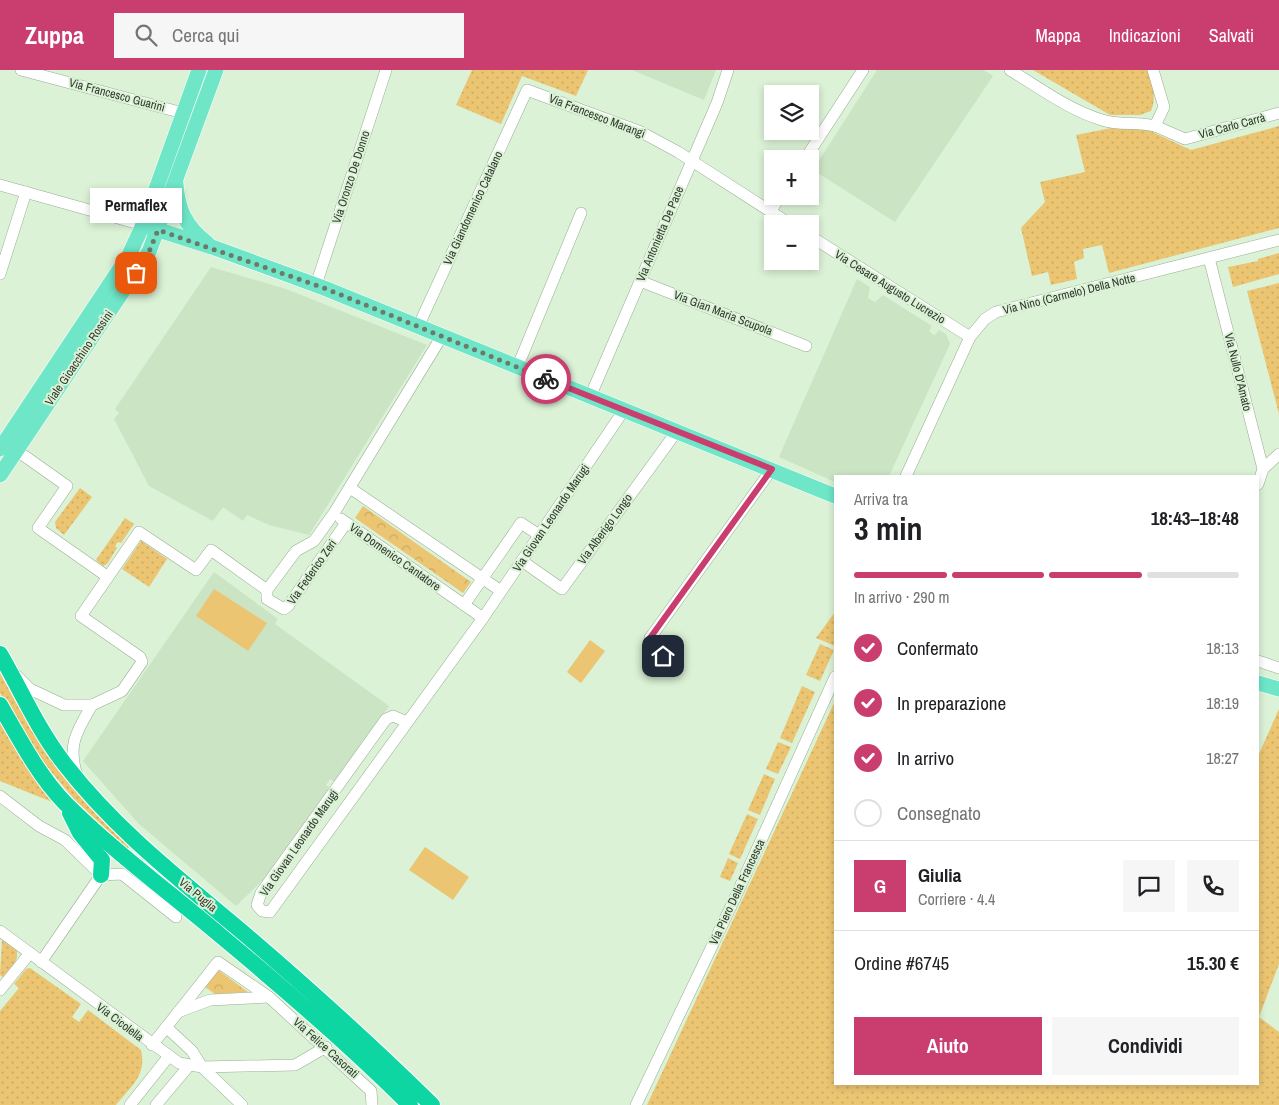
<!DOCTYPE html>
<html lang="it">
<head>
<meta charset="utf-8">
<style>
	body { margin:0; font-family:"Archivo Narrow",sans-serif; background:#f6f6f6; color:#202124; height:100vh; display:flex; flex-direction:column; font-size:19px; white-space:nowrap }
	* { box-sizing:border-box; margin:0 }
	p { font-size:16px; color:#757577 }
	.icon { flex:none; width:28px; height:28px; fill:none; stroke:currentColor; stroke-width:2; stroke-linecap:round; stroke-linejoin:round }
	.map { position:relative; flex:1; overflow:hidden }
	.drawer { position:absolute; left:834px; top:405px; width:425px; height:610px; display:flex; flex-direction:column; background:#fff; border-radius:0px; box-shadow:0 2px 8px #0003 }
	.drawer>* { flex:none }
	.fabs { position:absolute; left:764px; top:15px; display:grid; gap:10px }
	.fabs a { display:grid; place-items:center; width:55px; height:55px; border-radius:0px; background:#fff; box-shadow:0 2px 8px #0003; font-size:25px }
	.pin { position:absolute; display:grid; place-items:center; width:42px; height:42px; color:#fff; margin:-21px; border-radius:10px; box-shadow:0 2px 8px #0006 }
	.courier { position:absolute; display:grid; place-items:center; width:50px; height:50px; margin:-25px; border:4px solid #ca3e6f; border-radius:50%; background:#fff; color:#222; box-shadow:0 1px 6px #0007 }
	.bubble { position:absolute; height:35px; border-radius:0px; background:#fff; box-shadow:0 2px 8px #0003; font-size:16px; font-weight:800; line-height:35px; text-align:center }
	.summary em { font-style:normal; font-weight:800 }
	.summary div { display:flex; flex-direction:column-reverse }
	.summary { display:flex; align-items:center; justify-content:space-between; height:85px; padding:0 20px }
	h1 { font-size:32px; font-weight:800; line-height:38px }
	.bar { display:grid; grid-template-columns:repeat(4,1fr); gap:8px 5px; align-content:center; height:60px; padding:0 20px }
	.bar i { height:6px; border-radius:4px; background:#e0e0e0 }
	.bar .active { background:#ca3e6f }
	.bar p { grid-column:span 4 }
	.line { display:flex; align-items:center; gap:12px; padding:0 20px; border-top:1px solid #e0e0e0 }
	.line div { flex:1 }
	.round { display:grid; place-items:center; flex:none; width:52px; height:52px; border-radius:0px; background:#f6f6f6 }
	ol { padding:0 20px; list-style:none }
	li { display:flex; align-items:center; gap:15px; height:55px }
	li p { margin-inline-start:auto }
	li .icon { padding:5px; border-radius:50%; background:#ca3e6f; color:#fff; stroke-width:4 }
	li:last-child { color:#757577 }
	li i { width:28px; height:28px; border:2px solid #e0e0e0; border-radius:50% }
	.button { display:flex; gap:10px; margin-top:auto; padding:10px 20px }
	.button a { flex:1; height:58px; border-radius:0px; background:#ca3e6f; color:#fff; font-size:20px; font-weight:800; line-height:58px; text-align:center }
	.button a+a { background:#f6f6f6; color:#202124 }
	header { display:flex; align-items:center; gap:30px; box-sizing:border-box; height:70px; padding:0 25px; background:#ca3e6f; color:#fff }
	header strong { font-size:24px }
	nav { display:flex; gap:28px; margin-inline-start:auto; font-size:18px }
	.search { width:350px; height:45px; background:#f6f6f6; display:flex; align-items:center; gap:12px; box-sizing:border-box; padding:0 18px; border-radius:0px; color:#757577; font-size:19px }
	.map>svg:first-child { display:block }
	.built { fill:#cae4c4 }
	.grass { fill:url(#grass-dots) }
	.park { fill:url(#park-crowns) }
	.pitch { fill:#ebc572 }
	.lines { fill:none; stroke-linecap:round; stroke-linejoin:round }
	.minor-casing { stroke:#98ad93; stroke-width:12 }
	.major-casing { stroke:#fff; stroke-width:16 }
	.highway-casing { stroke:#fff; stroke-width:18 }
	.minor { stroke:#fff; stroke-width:11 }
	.major { stroke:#6ee6c7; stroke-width:15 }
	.highway { stroke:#0ed6a2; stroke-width:16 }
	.done { stroke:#6c7a69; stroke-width:5; stroke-dasharray:0 9 }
	.route { stroke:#ca3e6f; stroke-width:6 }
	.labels { text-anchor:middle; stroke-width:4; stroke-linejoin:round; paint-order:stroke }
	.street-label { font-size:12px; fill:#30392e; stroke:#dbf2d6 }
</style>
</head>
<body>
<header>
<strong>Zuppa</strong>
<div class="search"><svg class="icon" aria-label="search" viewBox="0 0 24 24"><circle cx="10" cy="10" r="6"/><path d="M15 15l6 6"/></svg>Cerca qui</div>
<nav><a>Mappa</a><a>Indicazioni</a><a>Salvati</a></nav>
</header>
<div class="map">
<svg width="1279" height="1035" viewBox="0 0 1279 1035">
	<defs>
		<pattern id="grass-dots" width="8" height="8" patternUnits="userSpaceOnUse" patternTransform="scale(1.25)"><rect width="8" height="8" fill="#ebc572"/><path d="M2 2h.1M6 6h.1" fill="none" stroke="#caaa63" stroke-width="1.8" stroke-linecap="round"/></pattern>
		<pattern id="park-crowns" width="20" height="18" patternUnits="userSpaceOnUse" patternTransform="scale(1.25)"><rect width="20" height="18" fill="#ebc572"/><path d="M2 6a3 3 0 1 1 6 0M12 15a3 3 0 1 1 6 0" fill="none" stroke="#caaa63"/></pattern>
	</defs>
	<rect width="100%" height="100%" fill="#dbf2d6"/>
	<g class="built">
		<path d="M632,0h84l-12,30z"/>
		<path d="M877,0h107l9,6 -98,146 -82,-52z"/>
		<path d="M211,197l75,22 141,56 -118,190 -40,-10 -22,-10 -4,6 -20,-14 -10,14 -64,-35 -35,-67 5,-6 -4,-4z"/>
		<path d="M857,209l13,8 -2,11 7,4 8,-7 49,31 -3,5 3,3 3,1 4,-5 7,4 4,10 -61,132h-54v6l-56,-25z"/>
		<path d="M214,502l64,47 -3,5 114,82 -54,76 -5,-3 -4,6 4,3 -65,90 -29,28 -97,-82 -56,-63z"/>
	</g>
	<g class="grass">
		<path d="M472,0h116l-12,26 -54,-20 -21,48 -45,-19z"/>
		<path d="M1033,0h115c4,13 9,28 3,41l-11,4h-30z"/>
		<path d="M1279,56v102l-170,45 -7,-28 -19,4 1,9 -10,4 3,17 -26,6 -3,-13 -16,4 -11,-48 24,-26 -5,-20 45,-10 -9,-37 35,-7 35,1 45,21z"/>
		<path d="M1279,183v21l-46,13 -5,-20 30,-6v-2z"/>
		<path d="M1279,213v131l-32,-123z"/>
		<path d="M80,418l12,9 -28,38 -8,-7 -1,-6z"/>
		<path d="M125,448l9,6 -13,19 -3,-1 -3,4 2,2 -10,16 -4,2 -7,-6z"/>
		<path d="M141,471l26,18 -18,28 -27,-18z"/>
		<path d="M835,542v34l-19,-8z"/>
		<path d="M820,574l14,6 -14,31 -14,-6z"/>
		<path d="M0,603c34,66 77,122 129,174l-2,2 -53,-50 -41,-49 -33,-57z"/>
		<path d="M802,616l13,6 -23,51 -12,-5z"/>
		<path d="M835,631v383h423v-328l21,-47v255l-20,53 20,15v73h-632z"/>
		<path d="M0,651l19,33 33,48 -52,-21z"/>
		<path d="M778,672l13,5 -13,27 -12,-5z"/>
		<path d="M764,704l11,5 -15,36 -12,-5z"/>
		<path d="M747,744l11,5 -18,40 -11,-5z"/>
		<path d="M728,788l10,5 -8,18 -10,-4z"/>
		<path d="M2,870l15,11c1,12 -6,18 -13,27l-4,-3z"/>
		<path d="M30,898l51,36 -9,13 7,5 9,-12 53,40c6,26 -10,36 -25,55h-116v-94l19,-23 -5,-4 12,-15z"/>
	</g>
	<g class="park">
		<path d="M363,436l108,76 -8,11 -108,-75z"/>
		<path d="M218,900l30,22 -33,2 -10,-7z"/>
	</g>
	<g class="pitch">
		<path d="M214,519l53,34 -19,28 -52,-35z"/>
		<path d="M590,570l15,11 -24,32 -14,-11z"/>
		<path d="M425,777l44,30 -16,23 -44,-30z"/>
	</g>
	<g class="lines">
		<defs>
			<g id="minor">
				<path d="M21,0l162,43"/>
				<path d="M1010,0c30,18 59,40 92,50 17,6 36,1 53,6"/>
				<path d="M1153,0l11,37 -9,19 30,13 94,-26"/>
				<path d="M805,89l58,-89"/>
				<path d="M0,115l143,40"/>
				<path d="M771,141l9,-15"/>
				<path d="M810,166l160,101"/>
				<path d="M1209,188l54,211 -5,15"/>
				<path d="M0,204l26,-82"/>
				<path d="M640,211l166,65"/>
				<path d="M316,215l70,-215"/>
				<path d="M418,257l109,-237 114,42 37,20 112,72"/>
				<path d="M517,298l64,-155"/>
				<path d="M590,327l127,-294 11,-33"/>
				<path d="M16,380l51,36 -29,42 70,49"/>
				<path d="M1263,399l16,-15"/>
				<path d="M906,406l64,-139 15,-18 11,-7 283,-72"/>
				<path d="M350,418l151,103"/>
				<path d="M341,449l142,99"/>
				<path d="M346,453l-58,83 -4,3 -17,-10v-9l29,-39 18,-10 20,-28 108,-177"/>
				<path d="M522,491l40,28 115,-158"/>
				<path d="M464,535l57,-82 18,12"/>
				<path d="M663,587l-14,-10 1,-9 122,-169"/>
				<path d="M1258,591l21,7"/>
				<path d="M17,606l13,13 34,16h28l30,-14 20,-29 -2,-5 -59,-41 58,-84 57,38 15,-20 56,40"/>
				<path d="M407,652l-14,-6 -7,3 -125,174 -4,12 5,6 8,1 213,-294 141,-208"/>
				<path d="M77,705c-10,-30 0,-44 15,-70"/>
				<path d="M0,726l39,30 26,14 36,35"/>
				<path d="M101,805l21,-1 54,43"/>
				<path d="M0,861l179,132 23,4 40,38"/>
				<path d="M41,892l60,-87"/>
				<path d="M0,920l30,-37"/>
				<path d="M178,942l32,-12 59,-3"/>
				<path d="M166,957l26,24 10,16 93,-2 31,-18"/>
				<path d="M152,975l66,-83 51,35 102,94 1,14"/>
				<path d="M130,1035l39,-49"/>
				<path d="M156,1035l32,-38"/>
				<path d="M636,1035l99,-207 100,-221"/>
			</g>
			<g id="major">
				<path d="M176,114c2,26 10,43 31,59"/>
				<path d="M143,155l69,22 112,41 511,208"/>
				<path d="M0,379l129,-194 14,-30 56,-155"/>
				<path d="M0,405l149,-223 67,-182"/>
				<path d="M1258,613l21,6"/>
			</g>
			<g id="highway">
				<path d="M0,584c21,36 37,74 63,108 52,68 119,119 184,174 63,54 125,110 185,169"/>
				<path d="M0,635c19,33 38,70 65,98 48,48 104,89 156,133 65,54 129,109 189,169"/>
				<path d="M70,743l10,20 22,27 -1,15"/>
			</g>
		</defs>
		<use href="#minor" class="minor-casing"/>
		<use href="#major" class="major-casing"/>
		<use href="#highway" class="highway-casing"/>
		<use href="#minor" class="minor"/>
		<use href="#major" class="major"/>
		<use href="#highway" class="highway"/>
	</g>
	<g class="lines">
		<path class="done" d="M136,203l13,-21 9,-22 166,58 222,91"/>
		<path class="route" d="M546,309l226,90 -122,169v9l13,9"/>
	</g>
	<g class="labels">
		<g class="street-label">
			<text transform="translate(117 25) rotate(15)" y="4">Via Francesco Guarini</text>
			<text transform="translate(597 46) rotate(21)" y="4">Via Francesco Marangi</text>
			<text transform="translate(1232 56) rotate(-15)" y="4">Via Carlo Carrà</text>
			<text transform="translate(351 107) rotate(-72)" y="4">Via Oronzo De Donno</text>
			<text transform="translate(473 138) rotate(-65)" y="4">Via Giandomenico Catalano</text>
			<text transform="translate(660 164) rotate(-67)" y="4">Via Antonietta De Pace</text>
			<text transform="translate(890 217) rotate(32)" y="4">Via Cesare Augusto Lucrezio</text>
			<text transform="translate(1069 224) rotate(-14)" y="4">Via Nino (Carmelo) Della Notte</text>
			<text transform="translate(723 243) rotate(21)" y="4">Via Gian Maria Scupola</text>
			<text transform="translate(79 288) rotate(-56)" y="4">Viale Gioacchino Rossini</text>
			<text transform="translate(1238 302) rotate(76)" y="4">Via Nullo D'Amato</text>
			<text transform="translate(551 448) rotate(-56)" y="4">Via Giovan Leonardo Marugi</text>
			<text transform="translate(605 459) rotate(-54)" y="4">Via Alberigo Longo</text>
			<text transform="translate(395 487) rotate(35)" y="4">Via Domenico Cantatore</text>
			<text transform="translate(312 502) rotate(-55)" y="4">Via Federico Zeri</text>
			<text transform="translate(299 773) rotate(-55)" y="4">Via Giovan Leonardo Marugi</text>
			<text transform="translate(737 822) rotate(-65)" y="4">Via Piero Della Francesca</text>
			<text transform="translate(198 825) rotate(40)" y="4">Via Puglia</text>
			<text transform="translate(120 952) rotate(37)" y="4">Via Cicolella</text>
			<text transform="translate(326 978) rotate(42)" y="4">Via Felice Casorati</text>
		</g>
	</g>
</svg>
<div class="fabs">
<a><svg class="icon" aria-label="layers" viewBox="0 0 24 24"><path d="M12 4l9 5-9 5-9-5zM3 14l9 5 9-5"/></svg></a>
<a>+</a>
<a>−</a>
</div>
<div class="pin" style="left:136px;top:203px;background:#ea580c"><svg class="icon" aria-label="bag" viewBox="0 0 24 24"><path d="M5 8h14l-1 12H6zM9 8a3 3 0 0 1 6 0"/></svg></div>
<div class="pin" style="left:663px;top:586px;background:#1f2937"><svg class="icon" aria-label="home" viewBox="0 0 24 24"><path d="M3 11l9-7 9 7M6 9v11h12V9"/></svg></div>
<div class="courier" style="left:546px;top:309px"><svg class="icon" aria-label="bike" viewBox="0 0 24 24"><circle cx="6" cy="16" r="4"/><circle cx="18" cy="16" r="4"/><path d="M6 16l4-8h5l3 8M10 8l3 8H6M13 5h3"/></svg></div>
<div class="bubble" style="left:90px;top:118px;width:92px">Permaflex</div>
<section class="drawer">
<div class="summary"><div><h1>3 min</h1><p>Arriva tra</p></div><em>18:43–18:48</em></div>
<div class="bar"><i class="active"></i><i class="active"></i><i class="active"></i><i></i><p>In arrivo · 290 m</p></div>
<ol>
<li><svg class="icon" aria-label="check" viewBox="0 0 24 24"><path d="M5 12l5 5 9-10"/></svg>Confermato<p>18:13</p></li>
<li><svg class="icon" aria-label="check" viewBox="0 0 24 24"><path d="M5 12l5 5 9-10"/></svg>In preparazione<p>18:19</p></li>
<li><svg class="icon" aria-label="check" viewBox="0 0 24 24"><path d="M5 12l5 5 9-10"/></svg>In arrivo<p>18:27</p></li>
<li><i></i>Consegnato</li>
</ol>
<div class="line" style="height:90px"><b class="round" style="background:#ca3e6f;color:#fff">G</b><div><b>Giulia</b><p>Corriere · 4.4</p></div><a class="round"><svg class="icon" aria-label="chat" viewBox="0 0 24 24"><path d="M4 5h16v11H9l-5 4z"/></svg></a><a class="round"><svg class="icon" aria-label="phone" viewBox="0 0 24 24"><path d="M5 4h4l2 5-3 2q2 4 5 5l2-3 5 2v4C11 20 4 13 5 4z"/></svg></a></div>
<div class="line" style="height:65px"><div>Ordine #6745</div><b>15.30 €</b></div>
<div class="button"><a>Aiuto</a><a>Condividi</a></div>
</section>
</div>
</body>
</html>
